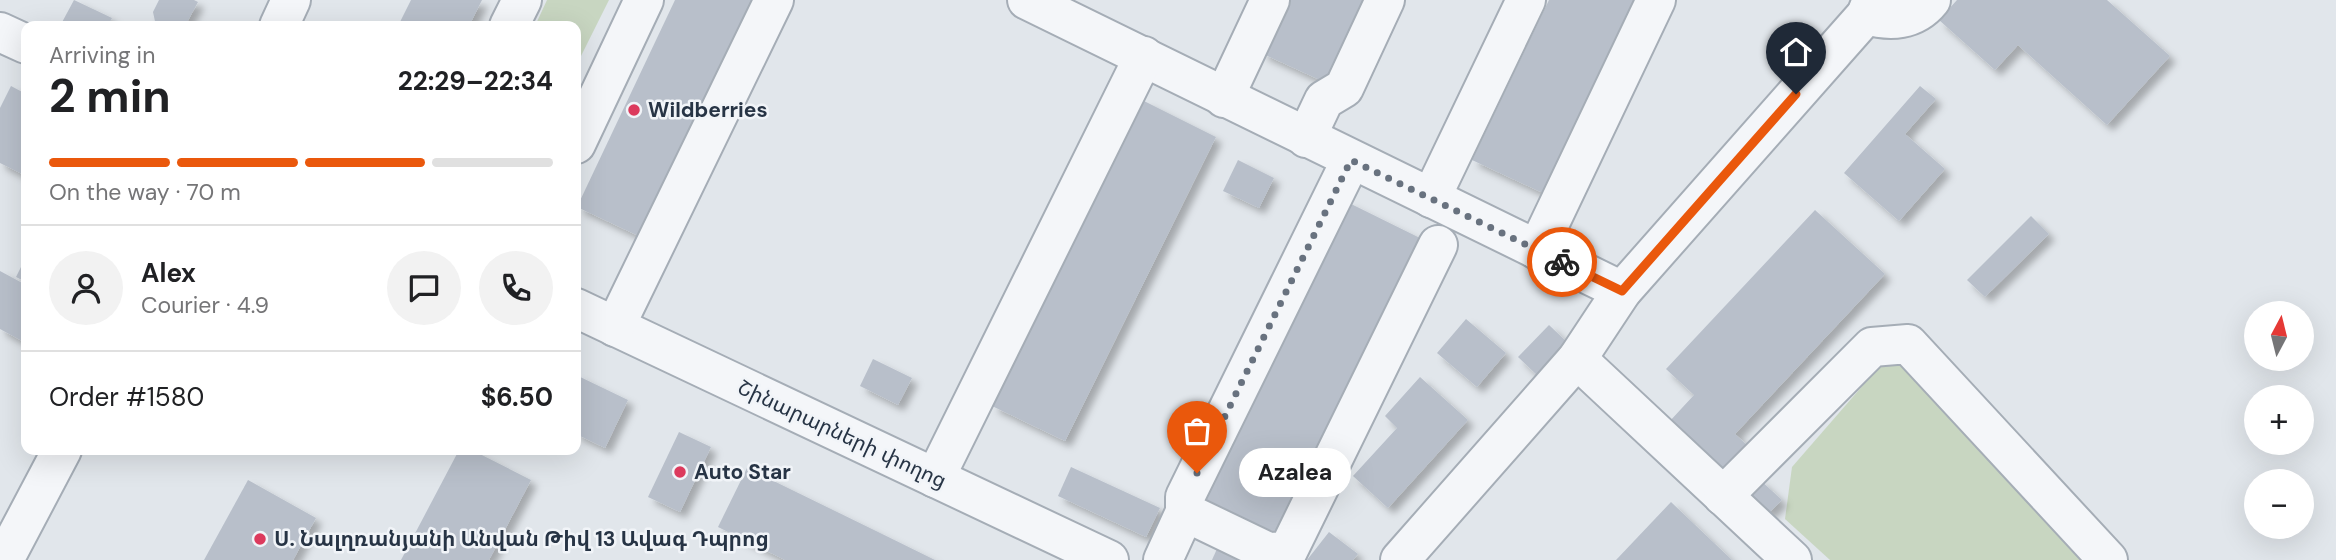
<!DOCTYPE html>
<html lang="en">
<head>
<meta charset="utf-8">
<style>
	body { margin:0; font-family:"DM Sans","Noto Sans Armenian",sans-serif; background:#f2f2f2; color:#202124; height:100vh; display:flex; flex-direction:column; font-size:26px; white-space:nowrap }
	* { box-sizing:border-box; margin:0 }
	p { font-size:23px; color:#757577 }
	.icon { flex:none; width:38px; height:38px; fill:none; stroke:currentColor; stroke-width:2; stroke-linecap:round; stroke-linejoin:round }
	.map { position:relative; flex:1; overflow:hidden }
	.side { position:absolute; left:21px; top:21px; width:560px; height:434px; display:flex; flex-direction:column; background:#fff; border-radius:14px; box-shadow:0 7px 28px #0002 }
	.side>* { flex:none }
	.needle { width:46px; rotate:7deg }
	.buttons { position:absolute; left:2244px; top:301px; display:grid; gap:14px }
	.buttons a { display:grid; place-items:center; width:70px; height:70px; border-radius:50%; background:#fff; box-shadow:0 7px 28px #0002; font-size:35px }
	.pin { position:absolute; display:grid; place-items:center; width:60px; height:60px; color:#fff; margin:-72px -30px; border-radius:50% 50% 50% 0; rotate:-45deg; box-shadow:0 0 7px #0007 }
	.pin .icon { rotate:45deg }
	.courier { position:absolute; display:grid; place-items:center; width:70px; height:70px; margin:-35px; border:5px solid #ea580c; border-radius:50%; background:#fff; color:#222; box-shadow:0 2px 9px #0007 }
	.bubble { position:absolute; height:49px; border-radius:24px; background:#fff; box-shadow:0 7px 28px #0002; font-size:23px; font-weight:700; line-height:49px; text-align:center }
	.overview em { font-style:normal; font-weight:700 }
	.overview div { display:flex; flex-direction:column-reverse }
	.overview { display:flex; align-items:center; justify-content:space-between; height:119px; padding:0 28px }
	h1 { font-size:46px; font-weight:700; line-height:52px }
	.bar { display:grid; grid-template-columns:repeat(4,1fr); gap:10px 7px; align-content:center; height:84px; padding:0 28px }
	.bar i { height:9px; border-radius:5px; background:#e0e0e0 }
	.bar .current { background:#ea580c }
	.bar p { grid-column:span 4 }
	.line { display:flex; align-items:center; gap:18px; padding:0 28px; border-top:2px solid #e0e0e0 }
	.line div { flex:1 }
	.round { display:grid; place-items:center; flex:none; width:74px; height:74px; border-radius:37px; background:#f2f2f2 }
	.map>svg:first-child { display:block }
	.green { fill:#c8d6c1 }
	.building { fill:#b8bfca; filter:url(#shadow) }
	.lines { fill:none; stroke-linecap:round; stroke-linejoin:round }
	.minor-casing { stroke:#a5adb6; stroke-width:42 }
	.minor { stroke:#f4f6f9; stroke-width:38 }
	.done { stroke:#68727f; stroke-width:7; stroke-dasharray:0 12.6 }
	.route { stroke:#ea580c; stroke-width:9 }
	.poi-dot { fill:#dc3a5d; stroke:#f1f4f8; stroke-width:2.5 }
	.labels { text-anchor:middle; stroke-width:5; stroke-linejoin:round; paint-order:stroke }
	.poi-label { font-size:21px; font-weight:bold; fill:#273445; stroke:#f1f4f8; text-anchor:start }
	.street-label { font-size:21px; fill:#273445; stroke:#f1f4f8 }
</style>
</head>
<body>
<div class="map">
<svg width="2336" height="560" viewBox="0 0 2336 560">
	<defs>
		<filter id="shadow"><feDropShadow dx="6" dy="6" stdDeviation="3.5" flood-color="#0004"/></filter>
	</defs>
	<rect width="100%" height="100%" fill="#e1e6eb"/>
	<g class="green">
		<path d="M547,0h62l-29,58 -4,-2v-30h-41z"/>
		<path d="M1904,360l183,200h-257l-45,-41 7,-52 86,-99z"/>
	</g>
	<g class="building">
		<path d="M74,0l38,18 -4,8h-48z"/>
		<path d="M159,0h35l4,2 -13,24h-29l-3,-14z"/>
		<path d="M411,0h71l-13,26h-71z"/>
		<path d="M675,0h81l-113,238 -66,-31z"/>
		<path d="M1286,0h84l-39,85 -70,-32z"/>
		<path d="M1549,0h86l-92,193 -71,-33z"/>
		<path d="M1957,0h150l63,56 -63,69 -89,-80 -23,25 -56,-50z"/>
		<path d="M11,86l15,8v82l-26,-13v-55z"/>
		<path d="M1920,86l16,13 -31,35 40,35 -46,52 -55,-48z"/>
		<path d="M1144,101l72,36 -151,304 -73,-35z"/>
		<path d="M1238,160l36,18 -15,30 -36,-17z"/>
		<path d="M1347,202l75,37 -149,303 -74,-36z"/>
		<path d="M1815,210l70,64 -150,160 14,13 -24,26 -56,-51 25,-27 -28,-26z"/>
		<path d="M2031,216l18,18 -64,63 -18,-17z"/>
		<path d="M26,257v25l-10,-5z"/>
		<path d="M0,271l26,14v58l-26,-14z"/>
		<path d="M1466,319l40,34 -29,34 -40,-34z"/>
		<path d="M1549,325l20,19 -31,32 -20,-19z"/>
		<path d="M873,359l39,19 -14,27 -38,-19z"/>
		<path d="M576,375l52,25 -23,48 -29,-14z"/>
		<path d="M1420,377l48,43 -80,88 -35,-32 44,-48 -12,-12z"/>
		<path d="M679,432l32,15 -31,65 -32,-15z"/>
		<path d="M459,450h13l59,30 -42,80h-88z"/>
		<path d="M1071,467l89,41 -14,29 -88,-41z"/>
		<path d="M747,468l127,62 61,30h-150l-67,-33z"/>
		<path d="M1759,479l23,21 -14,14 -23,-22z"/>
		<path d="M248,480l68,38 -23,42h-89z"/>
		<path d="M1671,502l61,58h-116z"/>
		<path d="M1329,532l29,22 -5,6h-46z"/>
		<path d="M1220,542l35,18h-43z"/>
	</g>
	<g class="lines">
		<defs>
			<g id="minor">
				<path d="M1027,0l595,291"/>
				<path d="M1866,15c24,7 48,6 65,-15"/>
				<path d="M279,26l12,-26"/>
				<path d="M509,26l13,-26"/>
				<path d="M0,32l26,12"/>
				<path d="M1224,98l46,-98"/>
				<path d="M1306,138l18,-38 20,-12 41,-88"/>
				<path d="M576,144l68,-144"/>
				<path d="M1431,198l95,-198"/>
				<path d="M1537,250l119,-250"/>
				<path d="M576,308l533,252"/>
				<path d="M615,327l159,-327"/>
				<path d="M1577,359l215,201"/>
				<path d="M935,478l209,-422"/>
				<path d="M1723,496l149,-149 36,-3 200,216"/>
				<path d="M1185,512l83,40 20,-1 150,-306"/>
				<path d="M4,560l58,-110"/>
				<path d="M1163,560l22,-48v-15l166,-337"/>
				<path d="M1400,560l177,-201 45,-68 244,-276 6,-15"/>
			</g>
		</defs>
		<use href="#minor" class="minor-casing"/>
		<use href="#minor" class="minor"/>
	</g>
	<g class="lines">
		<path class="done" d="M1197,473l154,-313 211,102"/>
		<path class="route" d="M1562,262l60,29 174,-197"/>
	</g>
	<g class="poi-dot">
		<circle cx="634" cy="110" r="7"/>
		<circle cx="680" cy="472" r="7"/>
		<circle cx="260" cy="539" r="7"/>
	</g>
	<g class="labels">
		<g class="poi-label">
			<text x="648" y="117">Wildberries</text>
			<text x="694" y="479">Auto Star</text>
			<text x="274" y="546">Ս. Նալղռանյանի Անվան Թիվ 13 Ավագ Դպրոց</text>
		</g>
		<g class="street-label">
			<text transform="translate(842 434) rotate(25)" y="7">Շինարարների փողոց</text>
		</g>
	</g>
</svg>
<div class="buttons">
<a><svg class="needle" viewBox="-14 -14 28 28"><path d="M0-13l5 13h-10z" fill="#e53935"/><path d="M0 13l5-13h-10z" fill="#757577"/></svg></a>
<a>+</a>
<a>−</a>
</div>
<div class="pin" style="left:1197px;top:473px;background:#ea580c"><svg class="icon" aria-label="bag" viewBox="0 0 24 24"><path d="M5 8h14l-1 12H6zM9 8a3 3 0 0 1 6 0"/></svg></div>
<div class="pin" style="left:1796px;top:94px;background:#1f2937"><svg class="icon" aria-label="home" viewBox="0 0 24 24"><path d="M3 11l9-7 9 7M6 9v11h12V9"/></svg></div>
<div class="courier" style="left:1562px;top:262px"><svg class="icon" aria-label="bike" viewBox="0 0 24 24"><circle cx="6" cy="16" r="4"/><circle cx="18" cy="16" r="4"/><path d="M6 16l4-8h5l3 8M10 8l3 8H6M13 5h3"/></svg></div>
<div class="bubble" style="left:1239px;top:448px;width:112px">Azalea</div>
<section class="side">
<div class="overview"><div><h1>2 min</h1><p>Arriving in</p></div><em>22:29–22:34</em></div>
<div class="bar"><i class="current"></i><i class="current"></i><i class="current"></i><i></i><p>On the way · 70 m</p></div>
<div class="line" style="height:126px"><a class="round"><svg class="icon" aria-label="person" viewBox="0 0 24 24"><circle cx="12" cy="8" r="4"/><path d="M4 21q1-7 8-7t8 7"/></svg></a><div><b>Alex</b><p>Courier · 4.9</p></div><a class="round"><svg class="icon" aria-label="chat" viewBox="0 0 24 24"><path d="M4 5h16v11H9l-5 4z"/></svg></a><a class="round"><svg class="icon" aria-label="phone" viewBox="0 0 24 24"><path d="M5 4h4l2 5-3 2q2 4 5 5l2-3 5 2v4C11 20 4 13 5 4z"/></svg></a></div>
<div class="line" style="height:91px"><div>Order #1580</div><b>$6.50</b></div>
</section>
</div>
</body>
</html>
